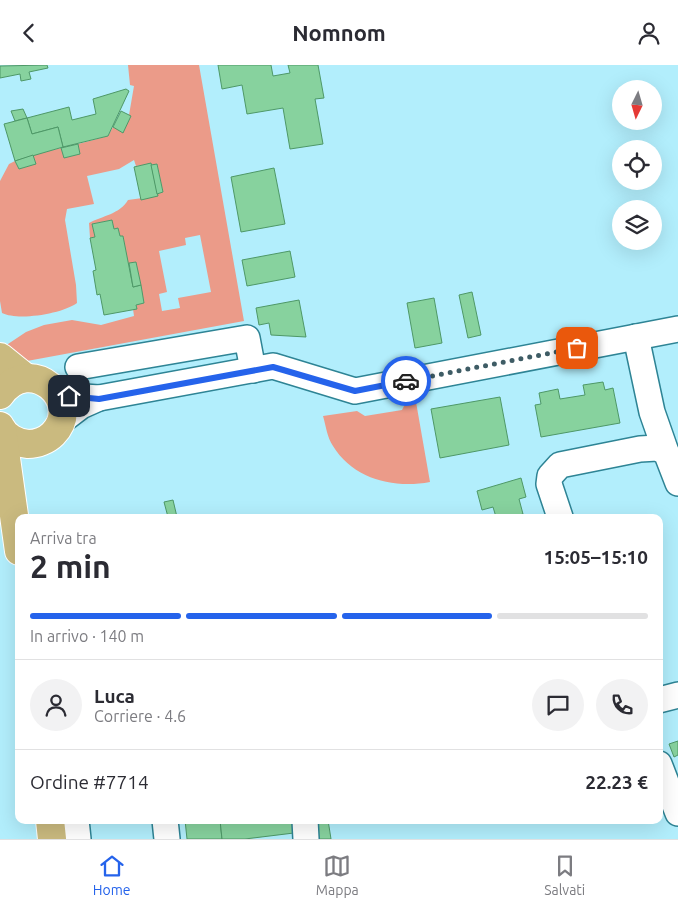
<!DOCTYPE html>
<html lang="it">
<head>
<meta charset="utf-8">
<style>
	body { margin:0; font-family:Ubuntu,sans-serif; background:#f2f2f3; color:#2b2b33; height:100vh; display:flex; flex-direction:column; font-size:19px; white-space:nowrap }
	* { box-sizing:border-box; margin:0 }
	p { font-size:16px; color:#7c7c81 }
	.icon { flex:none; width:28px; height:28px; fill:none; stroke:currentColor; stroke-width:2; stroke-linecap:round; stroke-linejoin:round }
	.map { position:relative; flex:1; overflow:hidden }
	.side { position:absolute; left:15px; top:449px; width:648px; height:310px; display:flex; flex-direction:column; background:#fff; border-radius:10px; box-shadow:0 5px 20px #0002 }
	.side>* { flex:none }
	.needle { width:32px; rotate:185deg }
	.buttons { position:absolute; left:612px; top:15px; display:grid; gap:10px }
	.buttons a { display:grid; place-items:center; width:50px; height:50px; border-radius:50%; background:#fff; box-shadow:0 5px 20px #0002; font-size:25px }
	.pin { position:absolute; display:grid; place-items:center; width:42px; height:42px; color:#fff; margin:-21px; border-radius:10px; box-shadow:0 2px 8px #0006 }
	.courier { position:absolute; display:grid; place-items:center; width:50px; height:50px; margin:-25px; border:4px solid #2563eb; border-radius:50%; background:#fff; color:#222; box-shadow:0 1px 6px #0007 }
	.headline em { font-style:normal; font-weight:600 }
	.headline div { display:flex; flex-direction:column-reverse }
	.headline { display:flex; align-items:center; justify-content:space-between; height:85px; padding:0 15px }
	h1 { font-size:32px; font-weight:600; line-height:38px }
	.bar { display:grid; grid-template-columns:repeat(4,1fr); gap:8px 5px; align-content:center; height:60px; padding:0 15px }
	.bar i { height:6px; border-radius:4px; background:#e1e1e2 }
	.bar .selected { background:#2563eb }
	.bar p { grid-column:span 4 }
	.line { display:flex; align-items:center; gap:12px; padding:0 15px; border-top:1px solid #e1e1e2 }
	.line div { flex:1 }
	.round { display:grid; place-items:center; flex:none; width:52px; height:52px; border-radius:26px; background:#f2f2f3 }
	header { display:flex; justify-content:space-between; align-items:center; height:65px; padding:0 15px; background:#fff; font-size:22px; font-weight:600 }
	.tabs { display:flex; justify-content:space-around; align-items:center; height:70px; border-top:1px solid #e1e1e2; background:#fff; font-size:14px; color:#7c7c81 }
	.tabs a { display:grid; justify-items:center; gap:2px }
	.tabs .selected { color:#2563eb }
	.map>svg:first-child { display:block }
	.green { fill:#eb9b89; fill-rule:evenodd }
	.building { fill:#87d29e; stroke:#4e9867 }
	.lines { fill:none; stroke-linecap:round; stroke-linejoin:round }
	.minor-casing { stroke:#2e8495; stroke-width:28 }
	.major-casing { stroke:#fff; stroke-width:30 }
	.minor { stroke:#fff; stroke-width:25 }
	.major { stroke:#caba7f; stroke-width:28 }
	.done { stroke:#3e5c65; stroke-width:5; stroke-dasharray:0 9 }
	.route { stroke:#2563eb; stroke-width:6 }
</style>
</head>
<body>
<header><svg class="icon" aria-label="back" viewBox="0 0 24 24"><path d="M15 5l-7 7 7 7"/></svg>Nomnom<svg class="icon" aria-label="person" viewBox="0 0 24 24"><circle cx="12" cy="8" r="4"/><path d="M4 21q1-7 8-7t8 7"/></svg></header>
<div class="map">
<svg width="678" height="774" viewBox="0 0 678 774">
	<rect width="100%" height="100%" fill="#b2eefc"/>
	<g class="green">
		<path d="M128,0h71l45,256 -217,40 -14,-4 -8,-11 21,-14 18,-7 28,-5 29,5 33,-9 -1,-7 4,-1 -1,-3 8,-2 -8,-41 -8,2 -5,-28h-3l-2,-8 -4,1 -2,-9 -20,4 3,13 -5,1 -1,-15c13,-7 31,-9 39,-23l29,-4v-2l6,-2 -6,-28 -21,2 -2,-6 -15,9 -32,7 7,28 -27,5 -2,11 11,65 1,18c-15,11 -59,18 -75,10l-2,-12v-120l9,-17 6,-3 4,8 17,-5 -3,-9 28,-7 3,10 16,-4 -2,-10 30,-8 5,-9 10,5 8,-16 -2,-1 5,-29 -4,-1zM200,170l11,57 -33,6 2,10 -18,3 -3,-17 8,-2 -8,-41 27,-6 -1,-7z"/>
		<path d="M406,337h10l14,80c-36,7 -77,-3 -97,-36 -6,-9 -7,-20 -10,-30l34,-5 8,5 37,-6z"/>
	</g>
	<g class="building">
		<path d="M47,0l1,3 -19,4 2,7 -10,2 -1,-7 -20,4v-12z"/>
		<path d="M218,0h53l2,11 17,-3 -2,-8h30l6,33 -9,1 8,45 -33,5 -7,-41 -36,6 -5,-29 -20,4z"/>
		<path d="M126,24l3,2 -21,45 -45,11 -5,-20 -26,7 -5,-16 42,-11 3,13 24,-6 -3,-15z"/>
		<path d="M23,44l4,9 -12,3 -4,-10z"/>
		<path d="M121,46l10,5 -8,17 -10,-6z"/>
		<path d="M27,53l5,16 26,-7 5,20 -48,14 -11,-37z"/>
		<path d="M78,79l2,10 -16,4 -3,-10z"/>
		<path d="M33,90l3,9 -17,5 -4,-8z"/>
		<path d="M151,98l7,33 -17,4 -7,-33z"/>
		<path d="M157,99l6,28 -6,2 -6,-29z"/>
		<path d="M274,103l11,56 -44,8 -10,-55z"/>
		<path d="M112,155l2,9 4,-1 2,8h3l10,51 8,-2 3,18 -8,2 1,4 -33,6 -4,-21 -3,1 -4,-24 3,-1 -6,-32 5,-1 -3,-13z"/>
		<path d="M290,186l5,26 -48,9 -5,-26z"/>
		<path d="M136,197l5,23 -8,2 -4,-24z"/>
		<path d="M472,227l9,43 -13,3 -9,-43z"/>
		<path d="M434,233l8,45 -27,5 -8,-45z"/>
		<path d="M299,235l7,37 -35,-2 -2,-12 -10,2 -3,-17z"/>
		<path d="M603,317l2,8 8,-2 7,35 -79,14 -6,-32 6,-1 -2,-11 19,-4 2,10 25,-4 -2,-10z"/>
		<path d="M500,332l9,48 -69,13 -9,-49z"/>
		<path d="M521,413l5,19 -7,2 4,15 -12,3h-15l-3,-10 -11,3 -5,-19z"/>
		<path d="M173,435l4,17h-9l-4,-15z"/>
		<path d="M678,676v14l-4,2 -5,-13z"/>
		<path d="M185,755h35l2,19h-35z"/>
		<path d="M220,755h80l2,12 -57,7h-23z"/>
		<path d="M328,755l3,19h-12l-2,-18z"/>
	</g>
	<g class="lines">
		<defs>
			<g id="minor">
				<path d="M636,272l16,75 14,40"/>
				<path d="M78,302l169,-29 6,32"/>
				<path d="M55,326l14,5 30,2 -18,8 -21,16"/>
				<path d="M99,333l174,-32 82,25 323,-62"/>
				<path d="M560,452l-11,-33 1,-8 10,-11 80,-16 17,-1 9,4 12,31"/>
				<path d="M659,635l19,-5"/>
				<path d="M659,699l19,49"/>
				<path d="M76,755l2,19"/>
				<path d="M165,755l2,19"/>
				<path d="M305,755l1,19"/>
			</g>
			<g id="major">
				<path d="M0,292l26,21"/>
				<path d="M0,330c30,-43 85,6 53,39 -6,6 -16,10 -25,10 -11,-1 -23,-7 -28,-18"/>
				<path d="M2,365l17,121"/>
				<path d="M50,755l2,19"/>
			</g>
		</defs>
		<use href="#minor" class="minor-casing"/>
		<use href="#major" class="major-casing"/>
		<use href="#minor" class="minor"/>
		<use href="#major" class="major"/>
	</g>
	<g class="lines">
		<path class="done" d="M406,316l171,-33"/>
		<path class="route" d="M69,331l30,3 174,-32 82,24 51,-10"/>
	</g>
</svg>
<div class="buttons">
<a><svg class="needle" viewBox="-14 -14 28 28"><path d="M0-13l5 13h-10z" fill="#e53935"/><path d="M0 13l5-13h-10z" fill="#7c7c81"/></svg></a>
<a><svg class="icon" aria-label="locate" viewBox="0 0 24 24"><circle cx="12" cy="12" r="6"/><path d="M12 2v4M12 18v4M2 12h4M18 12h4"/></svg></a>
<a><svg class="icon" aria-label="layers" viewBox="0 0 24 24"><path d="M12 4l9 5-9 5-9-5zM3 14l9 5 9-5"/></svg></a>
</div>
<div class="pin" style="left:577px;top:283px;background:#ea580c"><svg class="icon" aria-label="bag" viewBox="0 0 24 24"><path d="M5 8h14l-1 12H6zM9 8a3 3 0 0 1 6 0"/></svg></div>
<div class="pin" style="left:69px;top:331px;background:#1f2937"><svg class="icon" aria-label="home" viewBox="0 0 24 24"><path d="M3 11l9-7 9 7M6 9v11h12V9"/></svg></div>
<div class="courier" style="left:406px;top:316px"><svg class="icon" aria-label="car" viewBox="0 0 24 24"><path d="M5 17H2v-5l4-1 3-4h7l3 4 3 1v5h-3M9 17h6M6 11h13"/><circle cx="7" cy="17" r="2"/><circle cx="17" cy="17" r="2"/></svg></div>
<section class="side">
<div class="headline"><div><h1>2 min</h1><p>Arriva tra</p></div><em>15:05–15:10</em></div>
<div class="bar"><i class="selected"></i><i class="selected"></i><i class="selected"></i><i></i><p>In arrivo · 140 m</p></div>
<div class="line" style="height:90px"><a class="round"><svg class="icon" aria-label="person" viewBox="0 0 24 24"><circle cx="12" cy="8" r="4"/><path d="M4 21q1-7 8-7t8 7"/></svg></a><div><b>Luca</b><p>Corriere · 4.6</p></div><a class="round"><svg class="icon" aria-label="chat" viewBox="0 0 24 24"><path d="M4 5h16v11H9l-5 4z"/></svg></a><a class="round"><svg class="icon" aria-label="phone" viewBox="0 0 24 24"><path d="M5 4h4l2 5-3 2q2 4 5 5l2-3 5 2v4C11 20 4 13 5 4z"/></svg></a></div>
<div class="line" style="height:65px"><div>Ordine #7714</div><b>22.23 €</b></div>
</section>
</div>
<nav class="tabs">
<a class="selected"><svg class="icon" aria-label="home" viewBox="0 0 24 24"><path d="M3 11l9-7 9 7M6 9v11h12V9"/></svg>Home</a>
<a><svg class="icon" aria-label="map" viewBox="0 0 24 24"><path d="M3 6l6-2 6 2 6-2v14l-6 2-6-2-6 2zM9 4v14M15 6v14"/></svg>Mappa</a>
<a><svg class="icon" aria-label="saved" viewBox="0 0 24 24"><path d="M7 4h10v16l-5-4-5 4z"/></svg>Salvati</a>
</nav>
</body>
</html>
